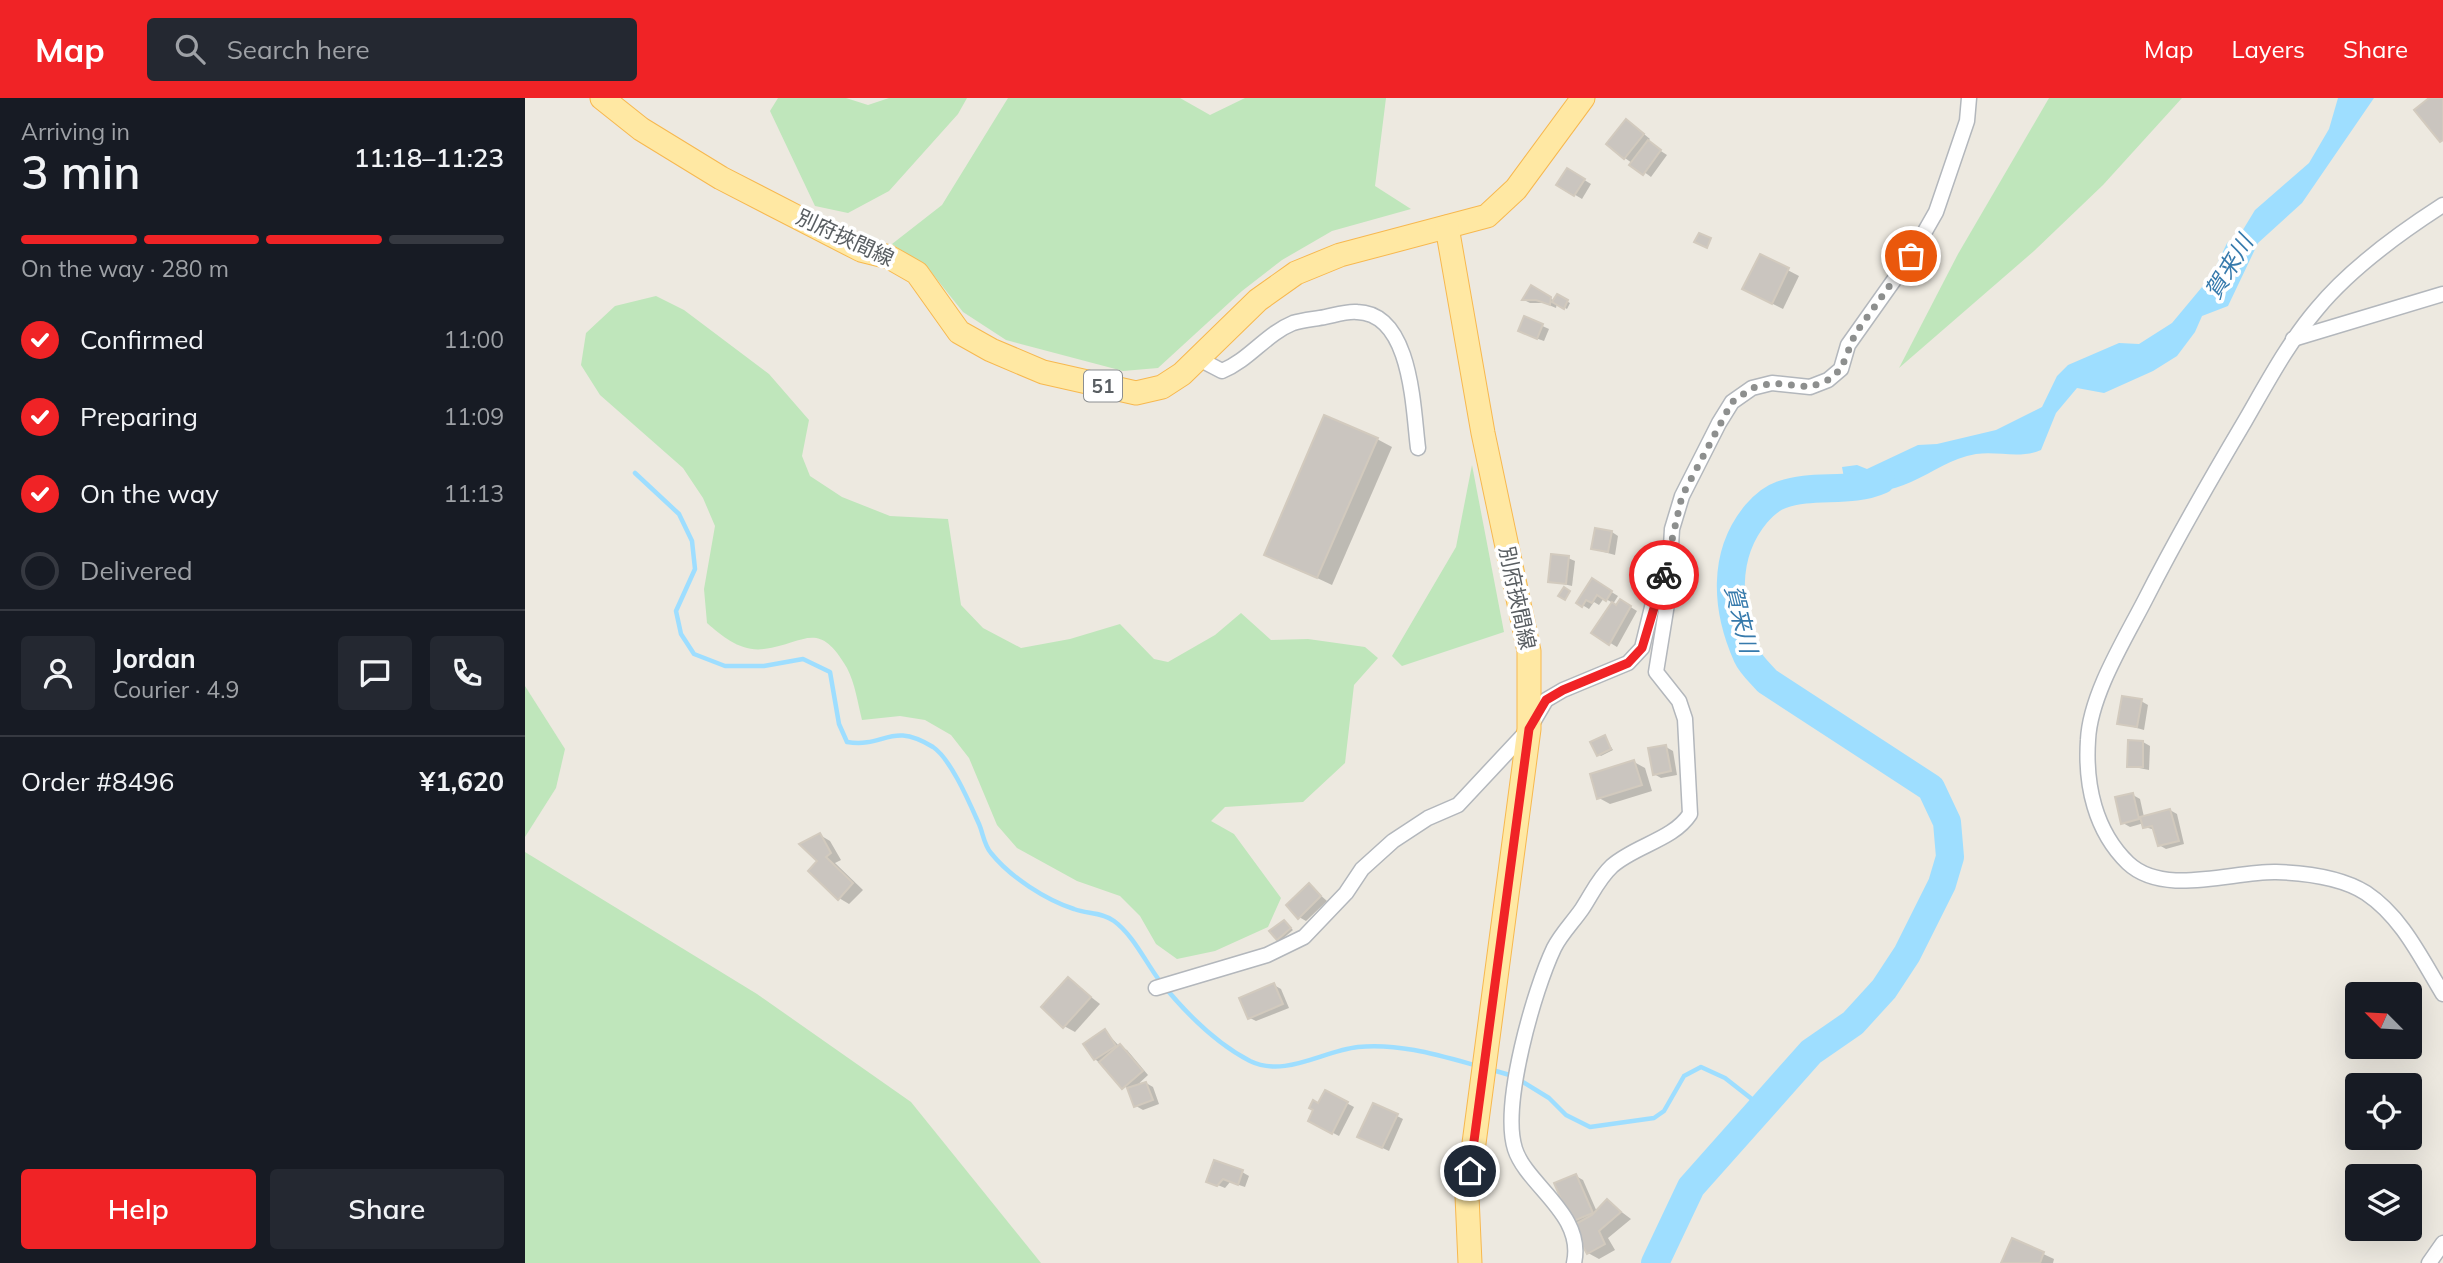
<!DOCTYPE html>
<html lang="en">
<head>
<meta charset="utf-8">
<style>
	body { margin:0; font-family:Mulish,"Noto Sans JP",sans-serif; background:#242831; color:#f1f3f6; height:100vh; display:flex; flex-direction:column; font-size:26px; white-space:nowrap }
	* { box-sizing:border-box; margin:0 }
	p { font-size:23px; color:#9ea1a6 }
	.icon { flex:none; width:38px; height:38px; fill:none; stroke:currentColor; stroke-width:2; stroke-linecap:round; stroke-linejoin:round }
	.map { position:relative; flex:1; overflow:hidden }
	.drawer { display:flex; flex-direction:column; background:#171b24; width:525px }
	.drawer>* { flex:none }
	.needle { width:46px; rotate:294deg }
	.fabs { position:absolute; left:1820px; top:884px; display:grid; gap:14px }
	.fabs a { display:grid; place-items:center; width:77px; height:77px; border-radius:7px; background:#171b24; box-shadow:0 7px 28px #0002; font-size:35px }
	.pin { position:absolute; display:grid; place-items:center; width:60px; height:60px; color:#fff; margin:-30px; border:4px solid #fff; border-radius:50%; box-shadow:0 2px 7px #0007 }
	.courier { position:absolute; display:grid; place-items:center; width:70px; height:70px; margin:-35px; border:5px solid #f02326; border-radius:50%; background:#fff; color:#222; box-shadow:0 2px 9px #0007 }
	.headline em { font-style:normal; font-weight:600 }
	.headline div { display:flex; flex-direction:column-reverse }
	.headline { display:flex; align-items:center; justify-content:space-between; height:119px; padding:0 21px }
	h1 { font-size:46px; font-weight:600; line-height:52px }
	.bar { display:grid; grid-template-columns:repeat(4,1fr); gap:10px 7px; align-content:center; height:84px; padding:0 21px }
	.bar i { height:9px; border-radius:5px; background:#363941 }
	.bar .active { background:#f02326 }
	.bar p { grid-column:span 4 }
	.line { display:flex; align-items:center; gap:18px; padding:0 21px; border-top:2px solid #363941 }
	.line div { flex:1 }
	.round { display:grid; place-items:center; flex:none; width:74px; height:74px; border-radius:7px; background:#242831 }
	ol { padding:0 21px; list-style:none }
	li { display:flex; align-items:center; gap:21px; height:77px }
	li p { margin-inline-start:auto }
	li .icon { padding:7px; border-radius:50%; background:#f02326; color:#fff; stroke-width:4 }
	li:last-child { color:#9ea1a6 }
	li i { width:38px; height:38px; border:4px solid #363941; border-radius:50% }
	.button { display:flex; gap:14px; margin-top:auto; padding:14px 21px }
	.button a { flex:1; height:80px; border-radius:7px; background:#f02326; color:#fff; font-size:28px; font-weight:600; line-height:80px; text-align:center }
	.button a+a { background:#242831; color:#f1f3f6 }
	header { display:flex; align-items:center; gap:42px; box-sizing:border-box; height:98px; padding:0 35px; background:#f02326; color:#fff }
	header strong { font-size:33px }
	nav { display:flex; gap:38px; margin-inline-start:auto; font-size:24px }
	.search { width:490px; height:63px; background:#242831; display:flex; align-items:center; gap:18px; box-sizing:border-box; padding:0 24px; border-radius:7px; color:#9ea1a6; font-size:26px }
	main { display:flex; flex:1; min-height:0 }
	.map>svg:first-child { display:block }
	.green { fill:#bfe6bb }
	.water { fill:#9edeff }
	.shadow { fill:#0003 }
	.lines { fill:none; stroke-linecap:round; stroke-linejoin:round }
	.stream { stroke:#9edeff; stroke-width:4.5 }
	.river { stroke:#9edeff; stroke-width:28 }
	.building { fill:#cac5bf; stroke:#d2cabe; stroke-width:2 }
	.street-casing { stroke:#b3b7bc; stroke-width:17 }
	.primary-casing { stroke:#f7b84f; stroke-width:25 }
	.street { stroke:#fff; stroke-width:14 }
	.primary { stroke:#ffe8a3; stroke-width:23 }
	.done { stroke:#8d8f8e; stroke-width:7; stroke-dasharray:0 12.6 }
	.route { stroke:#f02326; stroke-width:9 }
	.labels { text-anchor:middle; stroke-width:7; stroke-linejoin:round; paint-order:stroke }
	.shield { fill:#fff; stroke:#8b8e91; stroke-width:2 }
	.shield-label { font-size:19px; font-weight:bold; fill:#595e62 }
	.street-label { font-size:21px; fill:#595e62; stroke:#fff }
	.water-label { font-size:23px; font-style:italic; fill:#367aac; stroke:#fff }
</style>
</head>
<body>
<header>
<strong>Map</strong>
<div class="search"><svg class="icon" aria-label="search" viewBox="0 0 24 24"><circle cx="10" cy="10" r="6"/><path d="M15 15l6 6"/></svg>Search here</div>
<nav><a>Map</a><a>Layers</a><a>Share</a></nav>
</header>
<main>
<section class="drawer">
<div class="headline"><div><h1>3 min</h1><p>Arriving in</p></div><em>11:18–11:23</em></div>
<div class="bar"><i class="active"></i><i class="active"></i><i class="active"></i><i></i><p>On the way · 280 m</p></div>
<ol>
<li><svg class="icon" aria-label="check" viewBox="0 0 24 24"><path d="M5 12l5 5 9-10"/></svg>Confirmed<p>11:00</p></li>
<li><svg class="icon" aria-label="check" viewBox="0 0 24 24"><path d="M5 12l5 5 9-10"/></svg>Preparing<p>11:09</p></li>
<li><svg class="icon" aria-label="check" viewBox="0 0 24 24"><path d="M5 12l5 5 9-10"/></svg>On the way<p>11:13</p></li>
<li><i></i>Delivered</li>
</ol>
<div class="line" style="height:126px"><a class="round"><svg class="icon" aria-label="person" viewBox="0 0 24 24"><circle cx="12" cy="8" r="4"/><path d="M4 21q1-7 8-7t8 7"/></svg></a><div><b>Jordan</b><p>Courier · 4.9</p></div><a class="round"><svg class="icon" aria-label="chat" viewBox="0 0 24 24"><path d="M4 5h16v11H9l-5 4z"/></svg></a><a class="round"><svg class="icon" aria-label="phone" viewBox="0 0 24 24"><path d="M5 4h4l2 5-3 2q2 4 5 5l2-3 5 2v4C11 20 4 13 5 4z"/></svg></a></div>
<div class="line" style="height:91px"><div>Order #8496</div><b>¥1,620</b></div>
<div class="button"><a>Help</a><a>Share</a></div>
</section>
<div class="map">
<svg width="1918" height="1165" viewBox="0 0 1918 1165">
	<rect width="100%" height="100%" fill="#ede9e0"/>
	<g class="green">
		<path d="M253,0h68l22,7 21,-7h78l-9,16 -69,77 -41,22 -33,-7 -45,-95z"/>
		<path d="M483,0h172l30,17 35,-17h141l-11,88 36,23 -79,22 -50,29 -40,31 -84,77 -35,3 -117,-31 -43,-28 -36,-45 -35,-23 50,-39z"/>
		<path d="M1524,0h133l-79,87 -69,66 -135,117 59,-114z"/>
		<path d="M131,198l28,14 85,64 40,46 -7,36 8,20 32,21 48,19 58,3 13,86 22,23 38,20 49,-9 50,-15 34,35 14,3 47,-27 26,-22 30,27 37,-1 57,8 13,11 -24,27 -9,78 -42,39 -78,5 -14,14 23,13 47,64 -13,29 -53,24 -38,8 -21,-15 -16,-28 -20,-20 -43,-15 -60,-33 -20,-23 -28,-67 -18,-23 -26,-15 -25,-4 -38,4c-4,-16 -7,-37 -15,-52 -29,-50 -42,-24 -83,-19 -23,3 -41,-12 -57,-26l-3,-34 11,-63 -12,-28 -20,-30 -83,-73 -19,-30 5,-32 29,-27z"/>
		<path d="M947,367l32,167 -102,34 -10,-10 64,-109z"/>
		<path d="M0,588l40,63 -9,39 -31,49z"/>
		<path d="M0,754l232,142 154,108 130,161h-516z"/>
	</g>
	<path class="water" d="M1813,0h36l-72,105 -44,40 -30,63 -26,10 -7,16 -18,24 -24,15 -49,22 -27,-5 -21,25 -15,37c-21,9 -42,1 -65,4 -25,4 -42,18 -65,28 -19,9 -44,12 -64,12l-5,-27 15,-2 10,4 51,-24 19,-1 59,-14 46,-23 15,-31 11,-11 51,-22 20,1 33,-21 40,-48 15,-32 14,-10 14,-23 54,-47 20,-34z"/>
	<g class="shadow">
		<path d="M1108,27l17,14 -3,3 20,13 -16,22 -26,-19z"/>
		<path d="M1043,72l23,14 -9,15 -23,-14z"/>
		<path d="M1236,158l38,20 -16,33 -28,-14z"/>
		<path d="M1006,190l24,13 2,-5 13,7 -3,6 -10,-6 -1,5 -12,-5h-14l-6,-3z"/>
		<path d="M1000,220l24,11 -5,12 -17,-6z"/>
		<path d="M852,341l15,8 -60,138 -66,-31z"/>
		<path d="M1087,434l6,4 -3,19 -22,-6z"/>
		<path d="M1043,460l7,3 -3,25 -22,-5z"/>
		<path d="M1067,482l26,16 -5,8 4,3 4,-6 16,10 -20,36 -23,-14 19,-30 -9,-5 -5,7 -5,-3 -5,7 -10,-6z"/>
		<path d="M1616,603l7,4 -4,25 -25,-7z"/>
		<path d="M1080,639l8,13 -12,6 -3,-2z"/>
		<path d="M1618,644l7,4 -1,24 -20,-4z"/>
		<path d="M1141,649l7,4 4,24 -16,3 -7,-4z"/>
		<path d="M1109,664l11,6 7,23 -42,13 -11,-6z"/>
		<path d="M1608,697l7,4 4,18 26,-7 7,4 7,30 -18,5 -7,-4 -4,-15 -10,-3 -1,-4 -14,4 -7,-4z"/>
		<path d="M295,737l10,6 11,19 -6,3 28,27 -14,14 -10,-6 -20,-37z"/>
		<path d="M784,787l18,16 -21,20 -7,-4z"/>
		<path d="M759,824l9,8 -13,11 -2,-2z"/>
		<path d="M543,881l32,25 -25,28 -11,-6z"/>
		<path d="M749,887l7,4 8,19 -33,13 -6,-3z"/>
		<path d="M580,933l15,16 7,3 21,25 -14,13 12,-5 7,4 6,17 -16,6 -7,-4 -5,-14 -36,-33 -9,-14z"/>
		<path d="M801,994l28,15 -15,29 -29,-15z"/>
		<path d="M872,1018l6,3 -14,32 -23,-11z"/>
		<path d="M717,1074l7,4 -4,11 -15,-5 -5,6 -17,-7z"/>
		<path d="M1051,1078l7,4 14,32 10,-11 24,18 -23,19 7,12 -16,9 -11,-6 -9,-29 -7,-3z"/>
		<path d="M1488,1142l41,19 -1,4h-50z"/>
	</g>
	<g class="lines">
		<g class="stream">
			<path d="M110,375l44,41 13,27 3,28 -19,42 5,23 13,20 31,12h39l39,-7 27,13 9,52 8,18c39,6 43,-21 86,5 18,12 37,57 46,77 4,9 5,21 12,29 19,24 55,47 83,56 13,5 28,3 40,12 19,14 31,40 45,59 24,30 56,63 91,81 35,17 72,-10 108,-14 41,-4 80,8 120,19"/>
			<path d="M964,971l24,7 36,22 17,17 24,12 64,-9 10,-7 20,-35 17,-9 24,11 37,29"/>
		</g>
		<path class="river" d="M1130,1165l36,-76 120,-135 42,-29 31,-34 23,-35 35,-70 8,-27 -3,-35 -16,-34 -164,-107c-7,-8 -16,-16 -20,-25 -21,-47 -25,-101 9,-142 6,-7 16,-16 25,-19 32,-12 69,-1 100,-15"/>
	</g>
	<g class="building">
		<path d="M1904,0h14v42l-3,2 -26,-32z"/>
		<path d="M1101,21l18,15 -20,25 -18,-15z"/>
		<path d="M1123,42l13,10 -18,25 -14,-10z"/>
		<path d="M1042,70l18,11 -11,17 -18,-11z"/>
		<path d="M1174,135l12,5 -4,10 -13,-6z"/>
		<path d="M1235,156l29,14 -17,36 -30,-15z"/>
		<path d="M1006,187l20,12 -1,8 -14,-5h-14z"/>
		<path d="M1032,196l11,6 -4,9 -12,-7z"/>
		<path d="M999,218l19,8 -6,15 -19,-8z"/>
		<path d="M799,317l54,23 -61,140 -53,-23z"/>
		<path d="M1070,430l17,3 -4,21 -17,-3z"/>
		<path d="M1026,456l18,2 -3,28 -18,-2z"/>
		<path d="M1067,480l20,13 -6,10 -9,-6 -5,8 -6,-3 -4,7 -6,-4z"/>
		<path d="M1039,489l6,4 -5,9 -7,-4z"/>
		<path d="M1095,501l11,7 -22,39 -18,-12 21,-31 4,3z"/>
		<path d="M1597,598l20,3 -5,28 -20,-3z"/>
		<path d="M1080,637l6,14 -14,7 -7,-14z"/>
		<path d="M1603,642l15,1v26h-16z"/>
		<path d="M1141,647l5,26 -18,4 -5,-27z"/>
		<path d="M1109,662l8,25 -45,14 -7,-25z"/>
		<path d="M1608,695l6,26 -18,5 -6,-27z"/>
		<path d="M1645,711l9,32 -21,5 -6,-20 -9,2 -3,-11z"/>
		<path d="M295,735l11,20 -5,4 27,26 -15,17 -30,-29 9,-10 -18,-17z"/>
		<path d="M784,785l12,13 -23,23 -12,-14z"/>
		<path d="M759,822l7,8 -14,12 -8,-9z"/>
		<path d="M543,879l23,20 -28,31 -22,-21z"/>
		<path d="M749,885l9,21 -35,15 -9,-21z"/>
		<path d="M580,931l11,17 -22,14 -11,-16z"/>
		<path d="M595,946l23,27 -21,18 -23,-27z"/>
		<path d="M621,984l7,18 -19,7 -7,-19z"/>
		<path d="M800,992l23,12 -16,32 -24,-13 5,-11 -4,-2 4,-8 5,3z"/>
		<path d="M848,1005l25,11 -16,34 -25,-11z"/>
		<path d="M689,1062l29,10 -5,15 -15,-6 -6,7 -11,-4z"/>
		<path d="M1051,1076l17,39 -22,9 -17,-39z"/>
		<path d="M1082,1101l14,13 -22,19 6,13 -18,10 -15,-28 20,-11z"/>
		<path d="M1487,1140l32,14 -4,11h-39z"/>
	</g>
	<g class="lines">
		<defs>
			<g id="street">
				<path d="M1918,107c-42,27 -94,65 -126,104 -29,34 -50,74 -72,112 -35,59 -69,118 -100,179 -20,39 -55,95 -57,140 -3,45 7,91 40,123 36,34 105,8 148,9 29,1 65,5 90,21 36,24 55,65 77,101"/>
				<path d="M1768,241l150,-45"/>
				<path d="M674,261l23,12c27,-11 44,-37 71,-48 10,-3 22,-4 32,-6 10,-2 22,-6 32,-5 55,1 56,97 61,136"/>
				<path d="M631,890l111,-33 37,-18 42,-44 16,-24 31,-28 35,-23 30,-13 71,-76 17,-29 17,-10 65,-27 14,-15 13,-53 10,-23"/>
				<path d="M1049,1165c11,-49 -47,-77 -59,-114 -14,-44 19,-159 39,-201 7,-14 19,-26 28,-39 10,-15 16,-30 30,-43 24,-21 61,-26 78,-52l-5,-95 -6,-18 -23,-29 12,-74 4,-69 10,-33 37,-73 13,-21 20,-14 20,-5 38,4 18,-7 13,-11 7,-24 63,-89 25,-44 31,-91 2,-23"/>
				<path d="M1904,1165l14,-20"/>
			</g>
			<g id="primary">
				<path d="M77,0l39,31 80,49 140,72 28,7 28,16 42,59 32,18 52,22 93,21 26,-6 20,-13 76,-74 38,-27 44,-18 147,-39 29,-27 67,-91"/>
				<path d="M922,129l36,206 46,218v78l-62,467 3,67"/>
			</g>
		</defs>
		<use href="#street" class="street-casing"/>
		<use href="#primary" class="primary-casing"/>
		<use href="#street" class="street"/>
		<use href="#primary" class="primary"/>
	</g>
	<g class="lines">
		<path class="done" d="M1139,477l18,-79 50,-94 20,-14 20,-5 38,4 18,-7 13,-11 14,-35 56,-78"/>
		<path class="route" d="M945,1073l59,-442 17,-29 17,-10 65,-27 14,-15 22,-73"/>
	</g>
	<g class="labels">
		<rect class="shield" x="559" y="272.5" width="38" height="31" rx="5"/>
		<g class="shield-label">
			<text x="578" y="295">51</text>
		</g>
		<g class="street-label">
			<text transform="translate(320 140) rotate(25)" y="7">別府挾間線</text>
			<text transform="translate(992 500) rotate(78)" y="7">別府挾間線</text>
		</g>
		<g class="water-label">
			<text transform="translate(1704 169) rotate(-59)" y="8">賀来川</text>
			<text transform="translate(1216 521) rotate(76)" y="8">賀来川</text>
		</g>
	</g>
</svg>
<div class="fabs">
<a><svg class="needle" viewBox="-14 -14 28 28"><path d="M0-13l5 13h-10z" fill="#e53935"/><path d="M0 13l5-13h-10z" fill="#9ea1a6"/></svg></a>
<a><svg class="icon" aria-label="locate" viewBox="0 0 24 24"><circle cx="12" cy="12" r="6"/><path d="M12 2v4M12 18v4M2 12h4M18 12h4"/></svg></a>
<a><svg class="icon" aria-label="layers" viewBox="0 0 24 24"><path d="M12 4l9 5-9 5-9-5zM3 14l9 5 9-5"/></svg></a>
</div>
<div class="pin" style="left:1386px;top:158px;background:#ea580c"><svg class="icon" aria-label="bag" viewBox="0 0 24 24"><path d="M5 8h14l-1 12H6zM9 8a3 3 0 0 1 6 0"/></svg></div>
<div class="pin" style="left:945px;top:1073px;background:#1f2937"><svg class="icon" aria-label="home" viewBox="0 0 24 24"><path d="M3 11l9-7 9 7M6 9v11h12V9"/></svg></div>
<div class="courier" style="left:1139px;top:477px"><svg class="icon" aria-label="bike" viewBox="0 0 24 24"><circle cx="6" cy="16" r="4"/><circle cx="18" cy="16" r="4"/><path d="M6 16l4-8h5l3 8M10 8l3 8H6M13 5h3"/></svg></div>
</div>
</main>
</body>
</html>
